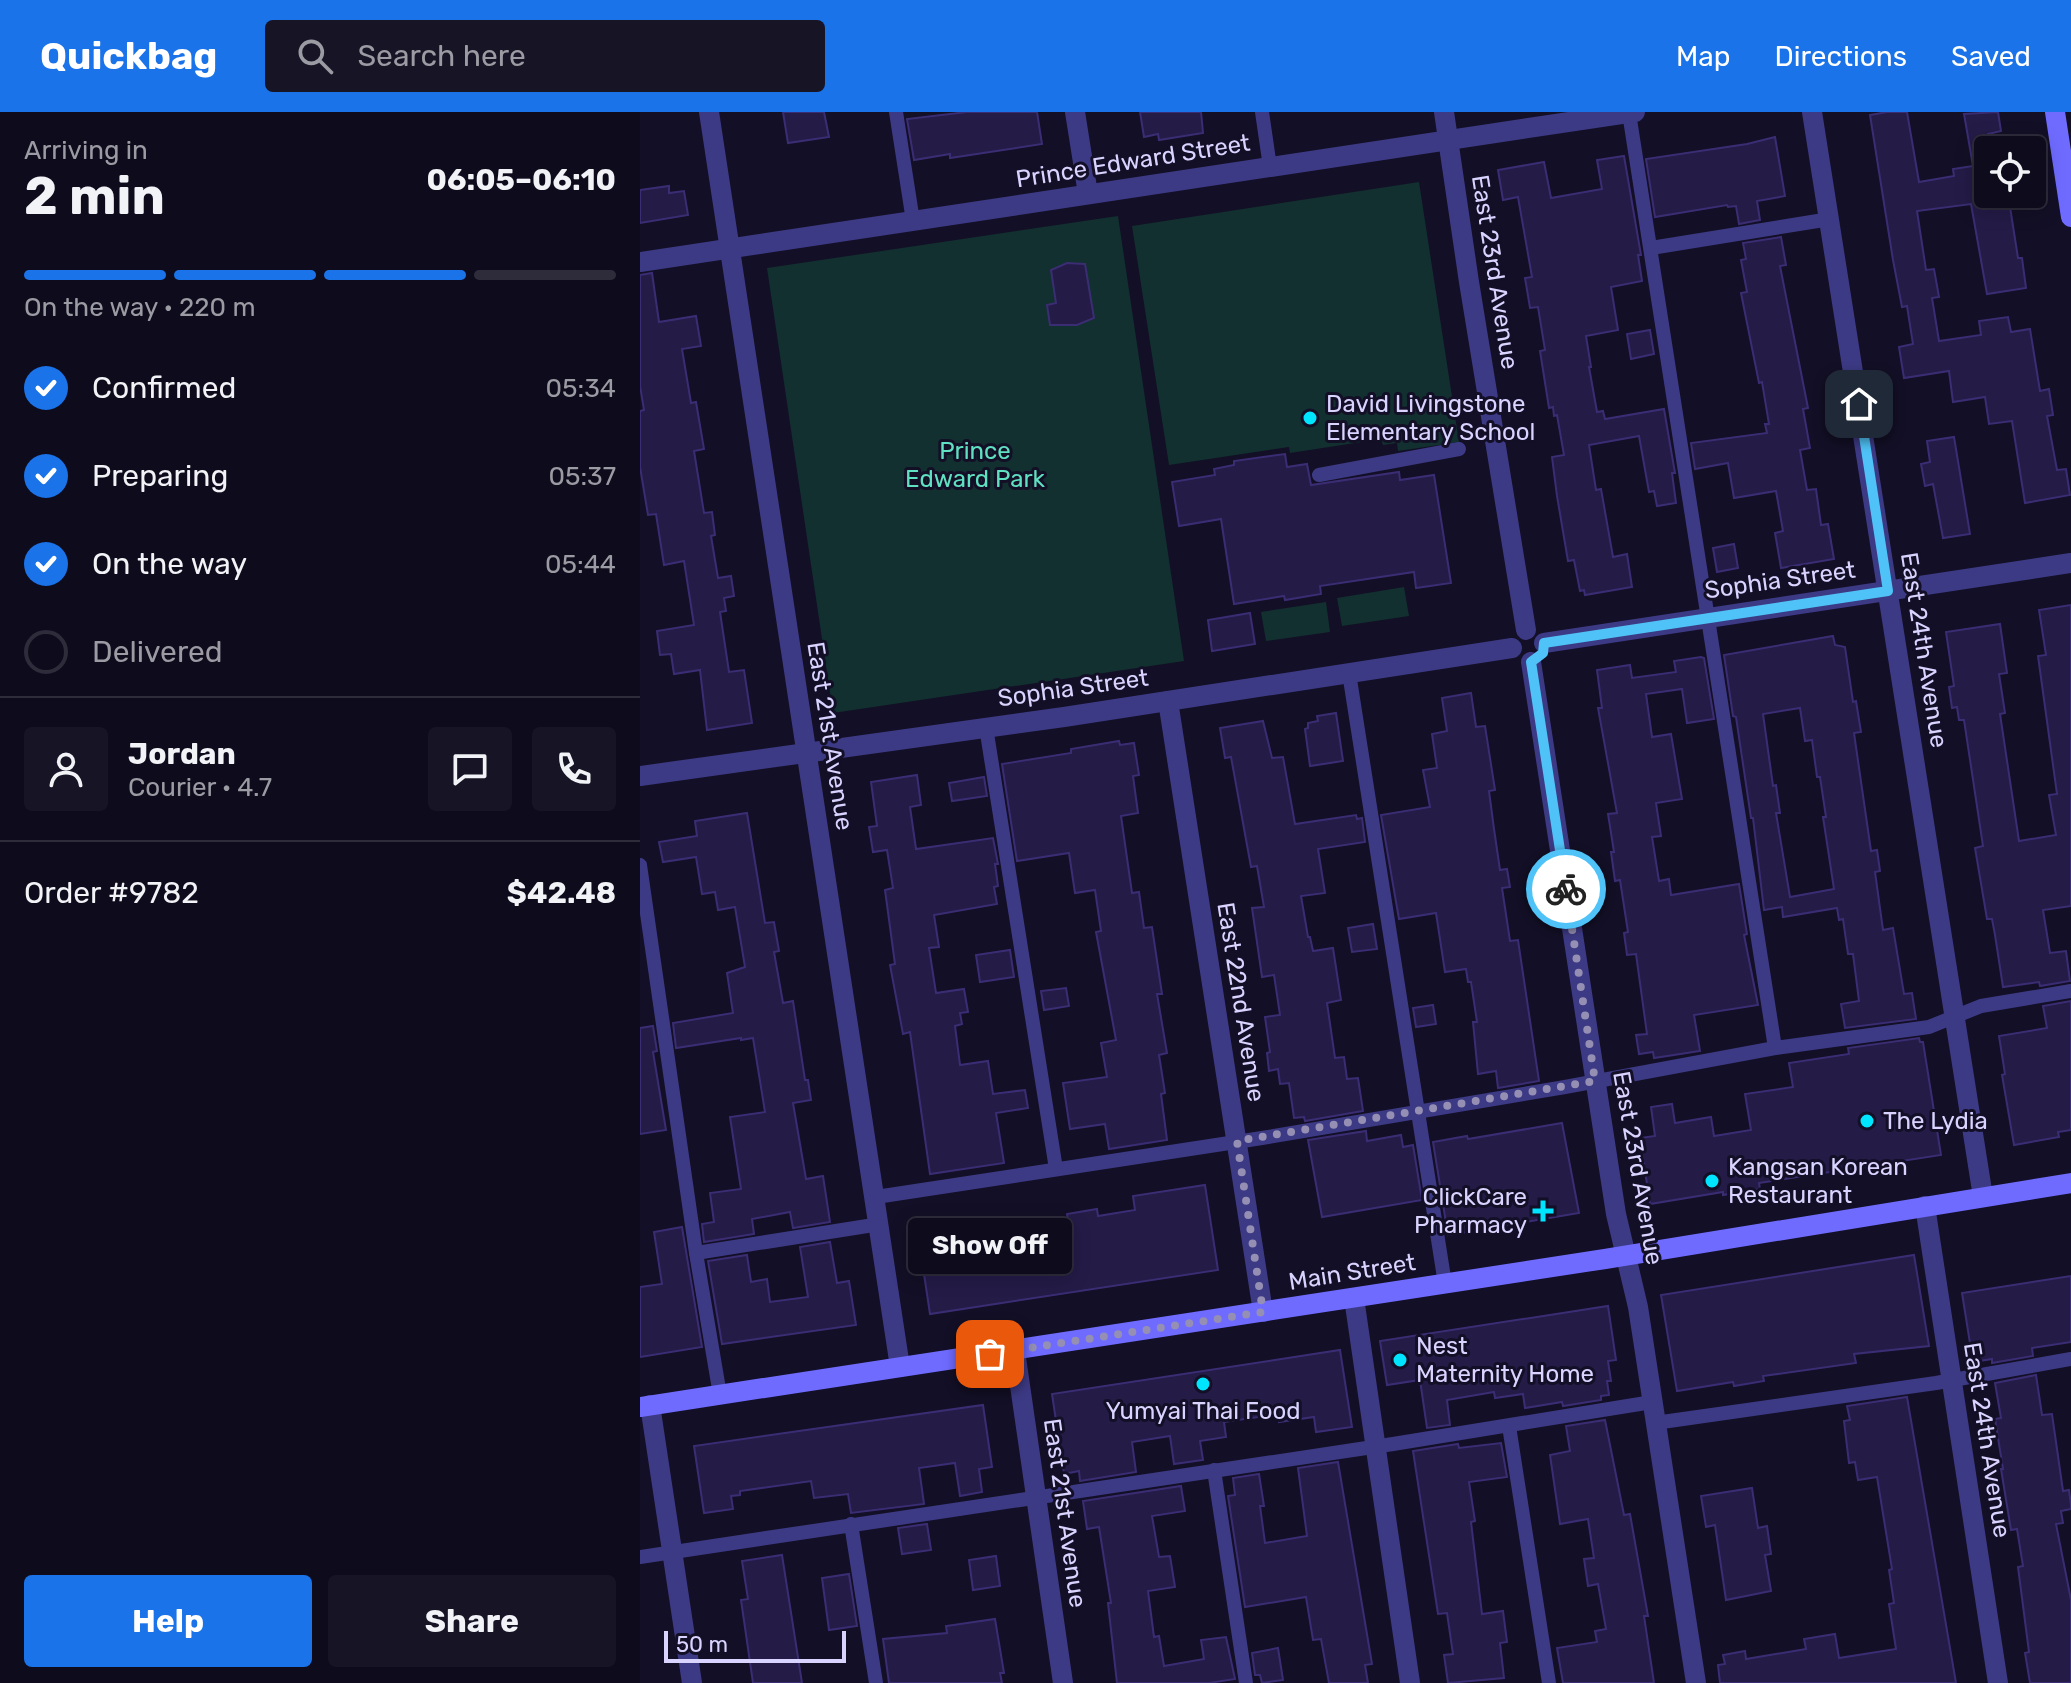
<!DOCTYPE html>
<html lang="en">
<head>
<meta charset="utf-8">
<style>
	body { margin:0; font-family:Rubik,sans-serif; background:#171425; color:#f1f3f6; height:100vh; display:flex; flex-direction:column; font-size:30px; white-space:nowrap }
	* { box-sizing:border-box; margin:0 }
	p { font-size:26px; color:#9b9ba3 }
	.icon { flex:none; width:44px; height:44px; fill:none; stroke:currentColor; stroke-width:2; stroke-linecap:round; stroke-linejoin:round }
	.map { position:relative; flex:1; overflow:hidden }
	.details { display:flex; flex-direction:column; background:#0e0b1c; width:640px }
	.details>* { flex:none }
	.tools { position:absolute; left:1334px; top:24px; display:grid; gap:16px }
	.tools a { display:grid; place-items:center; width:72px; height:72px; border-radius:8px; background:#0e0b1c; box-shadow:0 4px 20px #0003,0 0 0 2px #2e2b3b; font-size:40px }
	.scale { position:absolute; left:24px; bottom:20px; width:182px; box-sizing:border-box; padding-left:8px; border:4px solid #d9d4ff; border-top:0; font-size:22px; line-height:28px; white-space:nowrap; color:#d9d4ff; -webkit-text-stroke:6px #130f26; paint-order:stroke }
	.pin { position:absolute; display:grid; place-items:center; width:68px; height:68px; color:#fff; margin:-34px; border-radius:16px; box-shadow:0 4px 12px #0006 }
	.courier { position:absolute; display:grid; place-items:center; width:80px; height:80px; margin:-40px; border:6px solid #4fc3f7; border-radius:50%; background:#fff; color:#222; box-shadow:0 2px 10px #0007 }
	.bubble { position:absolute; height:56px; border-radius:8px; background:#0e0b1c; box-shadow:0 4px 20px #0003,0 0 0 2px #2e2b3b; font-size:26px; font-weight:700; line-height:56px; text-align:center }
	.overview em { font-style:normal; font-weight:700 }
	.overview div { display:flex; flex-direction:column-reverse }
	.overview { display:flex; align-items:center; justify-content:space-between; height:136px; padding:0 24px }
	h1 { font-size:52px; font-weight:700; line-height:60px }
	.bar { display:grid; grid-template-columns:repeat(4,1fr); gap:12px 8px; align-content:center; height:96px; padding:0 24px }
	.bar i { height:10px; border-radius:6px; background:#2e2b3b }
	.bar .selected { background:#1a73e8 }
	.bar p { grid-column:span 4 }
	.line { display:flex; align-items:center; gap:20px; padding:0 24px; border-top:2px solid #2e2b3b }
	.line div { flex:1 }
	.round { display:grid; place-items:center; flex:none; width:84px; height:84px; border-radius:8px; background:#171425 }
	ol { padding:0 24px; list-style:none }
	li { display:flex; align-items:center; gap:24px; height:88px }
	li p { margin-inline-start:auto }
	li .icon { padding:8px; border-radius:50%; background:#1a73e8; color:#fff; stroke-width:4 }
	li:last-child { color:#9b9ba3 }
	li i { width:44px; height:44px; border:4px solid #2e2b3b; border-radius:50% }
	.action { display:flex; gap:16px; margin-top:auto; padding:16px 24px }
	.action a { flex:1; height:92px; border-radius:8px; background:#1a73e8; color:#fff; font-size:32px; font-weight:700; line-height:92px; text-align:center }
	.action a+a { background:#171425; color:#f1f3f6 }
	header { display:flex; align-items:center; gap:48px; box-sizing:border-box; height:112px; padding:0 40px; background:#1a73e8; color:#fff }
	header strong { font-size:38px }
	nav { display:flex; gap:44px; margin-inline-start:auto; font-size:28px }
	.search { width:560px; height:72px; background:#171425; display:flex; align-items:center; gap:20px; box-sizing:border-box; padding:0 28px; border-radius:8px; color:#9b9ba3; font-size:30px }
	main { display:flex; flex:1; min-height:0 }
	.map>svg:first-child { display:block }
	.green { fill:#12302f }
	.building { fill:#241b47; stroke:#3b2d73; stroke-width:2; fill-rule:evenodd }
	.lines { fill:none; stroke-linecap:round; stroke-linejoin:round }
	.lane { stroke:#3d3a85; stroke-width:14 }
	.street { stroke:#3d3a85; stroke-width:20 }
	.secondary { stroke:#6f6bff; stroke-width:20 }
	.done { stroke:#948fb3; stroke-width:8; stroke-dasharray:0 14.4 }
	.route { stroke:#4fc3f7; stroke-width:10 }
	.poi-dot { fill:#00e5ff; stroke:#130f26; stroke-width:3 }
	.labels { text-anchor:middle; stroke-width:6; stroke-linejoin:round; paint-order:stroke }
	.street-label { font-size:24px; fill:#d9d4ff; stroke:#130f26 }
	.poi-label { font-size:24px; fill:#d9d4ff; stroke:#130f26; text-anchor:start }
	.park-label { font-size:24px; fill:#5fe0c0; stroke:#130f26 }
</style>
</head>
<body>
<header>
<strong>Quickbag</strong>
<div class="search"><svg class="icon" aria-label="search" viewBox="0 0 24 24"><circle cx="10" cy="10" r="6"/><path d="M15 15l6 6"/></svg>Search here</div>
<nav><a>Map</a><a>Directions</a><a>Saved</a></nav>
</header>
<main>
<section class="details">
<div class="overview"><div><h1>2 min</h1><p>Arriving in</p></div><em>06:05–06:10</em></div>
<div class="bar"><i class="selected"></i><i class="selected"></i><i class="selected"></i><i></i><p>On the way · 220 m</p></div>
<ol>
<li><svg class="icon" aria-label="check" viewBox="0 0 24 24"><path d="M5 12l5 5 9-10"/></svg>Confirmed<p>05:34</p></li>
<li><svg class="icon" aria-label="check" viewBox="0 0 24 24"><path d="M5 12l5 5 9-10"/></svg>Preparing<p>05:37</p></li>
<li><svg class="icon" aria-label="check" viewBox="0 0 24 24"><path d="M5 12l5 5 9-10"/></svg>On the way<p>05:44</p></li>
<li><i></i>Delivered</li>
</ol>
<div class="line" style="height:144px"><a class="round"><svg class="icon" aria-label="person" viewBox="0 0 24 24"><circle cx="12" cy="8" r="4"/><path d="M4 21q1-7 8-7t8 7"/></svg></a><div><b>Jordan</b><p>Courier · 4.7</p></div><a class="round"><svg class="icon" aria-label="chat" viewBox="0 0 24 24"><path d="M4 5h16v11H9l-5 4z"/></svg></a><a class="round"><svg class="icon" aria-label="phone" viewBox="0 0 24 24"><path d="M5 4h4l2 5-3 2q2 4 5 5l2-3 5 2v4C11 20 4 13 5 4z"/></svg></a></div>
<div class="line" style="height:104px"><div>Order #9782</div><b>$42.48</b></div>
<div class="action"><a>Help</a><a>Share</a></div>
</section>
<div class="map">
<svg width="1431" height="1571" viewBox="0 0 1431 1571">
	<rect width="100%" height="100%" fill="#130f26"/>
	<g class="green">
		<path d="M779,70l40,260 -61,9 -1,-8 -14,2 -2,-6 -91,14 -1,-6 -120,18 -37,-239z"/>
		<path d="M478,104l66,445 -351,52 -66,-445z"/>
		<path d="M764,475l5,29 -67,10 -5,-28z"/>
		<path d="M686,490l4,30 -64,9 -5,-29z"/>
	</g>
	<g class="building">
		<path d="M143,0h41l5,25 -41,6z"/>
		<path d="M327,0h70l5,32 -92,14v-4l-36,6 -7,-41z"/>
		<path d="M500,0h61l2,21 -44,7 -1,-6 -14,3z"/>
		<path d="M1247,0h20l12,70 35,-6 -1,-7 20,-3 -9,-52 34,-2 3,19 -13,3v60h20l10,64h4l4,30 -39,6 -16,-90 -54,7 9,59 8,-1 5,28 -7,1 7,43 42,-6 -2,-14 29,-4 3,15 19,-3 10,62 9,-2 4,26 -6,1 10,54 9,-1 4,26 -45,8 -13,-82 -23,3 -4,-27 -32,5 -4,-31 -45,7 -5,-31 14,-3 -6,-38 -5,1 -9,-47 -23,-145z"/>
		<path d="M1135,25l10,59 -28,5 3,19 -21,4 -3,-18 -8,1 -1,-2 -72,12 -9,-58 101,-15z"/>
		<path d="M984,44l17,99h-3l4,26 -31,6 7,43 -32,6 5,31h-2l8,45 6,-1 2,8 59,-10 11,64h-3l4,30 -19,3 -3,-15 -5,1 -10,-56 -50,9 7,45 5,-1 12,68 14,-3 5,33 -47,8 -1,-5 -4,1 -6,-31 -6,1 -11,-65 -5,-39 12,-2 -7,-40 -3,1 -1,-9 -4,1 -9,-57 5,-1 -7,-43 -8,1 -5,-30 7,-1 -14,-80 -15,3 -5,-30 46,-8 7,36 51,-9 -5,-29z"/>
		<path d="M29,74v7l15,-2 4,24 -48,8v-33z"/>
		<path d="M1141,125l5,28 -6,1 28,142 -5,1 7,39 -10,2 7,40 9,-1 5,36 7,-1 6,35 -53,9 -6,-35 8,-2 -7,-40 -42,7 -6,-35 -33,6 -4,-26 76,-10 -2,-9h4l-7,-42 -3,1 -18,-90 6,-1 -6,-32 5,-1 -3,-16z"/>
		<path d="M427,151l18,1 9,54 -17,7h-27l-3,-20 9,-2 -5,-33z"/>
		<path d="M12,161l7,49 37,-6 5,30 -19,3 9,54 5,-1 8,47 -10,2 10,62 8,-1 3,23 -4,1 7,42 13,-2 3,20 -10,2 2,13 -6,1 9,60 15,-2 8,53 -45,7 -7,-60 -26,4 -3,-20 -11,1 -3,-24 37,-6 -10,-64 -20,4 -8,-51 -8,1 -8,-48v-56l4,-1 -4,-24v-111z"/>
		<path d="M1010,218l4,24 -23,5 -4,-25z"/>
		<path d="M1314,325l16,97 -27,4 -10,-54 -8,2 -4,-22 9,-2 -3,-21z"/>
		<path d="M645,342l2,13 20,-3 4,21 88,-13 1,8 34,-5 17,108 -35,5 -2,-16 -94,14 1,8 -36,6 -1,-4 -50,8 -13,-85 -42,7 -7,-44 43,-7 -1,-6 20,-4v-4z"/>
		<path d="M1094,432l4,24 -21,4 -4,-24z"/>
		<path d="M1431,493v301l-28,4 7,43 16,-2 4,30 -30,5 -1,-4 -36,5 -8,-52 -3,-16h-5l-12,-71 8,-2 -19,-126h-5l-2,-13 -5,1 -3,-21 5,-1 -8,-54 54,-8 7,49 -8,1 6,39 -5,1 19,127 37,-6 -7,-40 8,-1 -19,-138 8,-1 -7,-45z"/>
		<path d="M610,501l5,31 -43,7 -4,-31z"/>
		<path d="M1193,524l2,9 10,2 8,55 3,-1 5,31 -7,1 17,118 6,-1 3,21 -5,1 8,58 10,-2 11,66 8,-1 4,26 -71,9 -4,-24 18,-3 -6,-47h-5l-5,-35 -4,1 -2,-12 -54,9 -1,-10 -18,3 -11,-92h-2l-15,-101 -3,-1 -9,-61zM1160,596l5,33 7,-1 5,37h3l6,40h-3l11,72 -44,8 -14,-84h4l-4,-28 -3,1 -10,-72z"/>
		<path d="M1061,545l3,1 10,61 -27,4 -5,-34 -36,5 6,43 19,-3 11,65 -26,4 5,33 -9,1 7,44 10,-2 2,16 68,-11 8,50 -3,1 14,70 -64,10 6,36 -46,7 -1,-6 -14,2 -3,-19 11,-1 -11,-80 -9,1 -3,-22 4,-1 -8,-52 -5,1 -4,-29h3l-6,-38 9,-1 -19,-105h4l-5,-38 33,-5 2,13 44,-6 -2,-11z"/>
		<path d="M831,581l5,34 9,-1 10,64 -6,1 5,38 6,41 7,-1 3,18 -8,1 8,53 8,-1 21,141 -41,7 -2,-17 -18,3 -5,-52h4l-6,-40h-3l-2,-13 -21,3 -9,-59 -37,6 -18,-104 49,-8 -7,-37 14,-2 -5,-34 15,-3 -5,-33z"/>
		<path d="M696,601l7,48 -33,5 -5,-37 3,-1v-5l10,-2 -1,-5z"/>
		<path d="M623,609l9,37 11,-1 12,67 61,-9 1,4 5,-1 3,24 -47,7 7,44 -24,3 7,41h2l3,14 20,-3 8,52 -14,3 8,55 9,-1 3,22 11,-1 5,33 -58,10 -1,-4 -10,1 -5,-35 -9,1 -2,-15 -9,2 -2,-18 3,-1 -5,-35 15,-2 -6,-40 -12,2 -10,-69 12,-1 -7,-41 -6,1 -20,-110 -6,1 -5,-30z"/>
		<path d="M479,629l1,4 14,-2 5,32 -6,1 5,37 -17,3 11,77 7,-1 5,36 8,-1 10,67h-5l10,59 -8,2 6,38 -4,1 6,46 -58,9 -4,-25 -35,5 -7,-46 44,-6 -6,-34 15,-3 -20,-108 5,-1 -6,-41 -20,3 -6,-40 -52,8 -15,-97 69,-11v-4z"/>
		<path d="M277,663l4,30 -11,2 6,42 77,-11 5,26h-3l3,22 -4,1 3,17 -63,11 5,32 -10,1 7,45 28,-4 4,23 -8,1 2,11 -7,2 5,39 28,-4 5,33 32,-4 3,18 -32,5 8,50 -74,11 -20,-142 -7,2 -13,-69 5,-1 -10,-74 8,-2 -6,-38 -14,2 -4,-25 8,-1 -6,-44z"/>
		<path d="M344,665l3,19 -35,5 -3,-18z"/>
		<path d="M107,701l18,110 9,-1 5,29 -5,1 9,51 10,-2 12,79h3l3,20 -18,3 13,76 17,-3 7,46 -37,6 -3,-16 -38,7 2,15 -50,8 -2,-18 12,-2 -4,-29 31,-4 -11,-72 35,-5 -12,-74 -12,2v-2l-65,10 -3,-25 60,-10 -6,-40 18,-6 -10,-60 -17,3 -3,-18 -13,2 -6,-37 -33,5 -4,-20 38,-6 -2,-15z"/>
		<path d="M733,812l4,25 -25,3 -4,-24z"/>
		<path d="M370,838l4,27 -34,5 -4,-27z"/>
		<path d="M426,876l3,18 -25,4 -3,-19z"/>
		<path d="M1431,889v129l-13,2 1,5 -45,8 -12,-70 3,-1 -6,-38 48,-8 -4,-22z"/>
		<path d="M793,893l3,19 -20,3 -3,-19z"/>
		<path d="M13,914l4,25 -4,1 13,78 -26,4v-106z"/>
		<path d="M1279,926l1,4h3l18,113 -182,28 1,6 -37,6v-3l-73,12 -10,-66 15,-2 -4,-29 21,-3 3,19 36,-6 3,19 37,-6 -6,-36 48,-7 -4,-24 60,-9 -1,-6z"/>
		<path d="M922,1011l17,90 -131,22 -15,-93 34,-6 1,3z"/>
		<path d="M726,1019l1,10 34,-6 2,12 10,-2 9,55 -100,17 -14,-77z"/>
		<path d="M565,1073l13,85 -288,44 -12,-80 102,-15 1,5 4,-1 3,16 42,-6 -3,-19 30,-5 1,7 37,-6 -2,-14z"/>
		<path d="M42,1115l20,120 -62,10v-70l22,-3 -8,-52z"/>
		<path d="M190,1130l7,41 12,-2 7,44 -134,19 -14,-83 39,-6 4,27 16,-3 3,23 38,-5 -8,-50z"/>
		<path d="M1274,1143l15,91 -75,8 2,9 -93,13 1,5 -30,5 -1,-4 -56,9 -16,-96z"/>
		<path d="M1431,1164v66l-39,6 1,8 -41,7v-4l-19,3 -11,-69z"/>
		<path d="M968,1194l8,54 -8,1 3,20h-4l2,14 -8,1v4l-38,6 -1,-4 -37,6 -2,-14 -28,4 -1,-6 -47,8 3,25 -23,3 -7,-48 -33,5 -7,-44z"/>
		<path d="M700,1238l12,77 -36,5 -2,-15 -35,5 -1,-8 -54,8 2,15 -26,4 3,19 -29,4 -4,-28 -38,6 4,30 -56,9 -1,-10 -15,3 -12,-80z"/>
		<path d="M1396,1263l6,40 10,-1 11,77 6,-1 2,15v4l-10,2 2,12 -7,1 15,76v83h-41l-5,-30 4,-1 -11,-85 5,-1 -6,-37 -6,1 -10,-61h2l-8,-50 6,-1 -6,-35z"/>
		<path d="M1267,1285l49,286h-236l-2,-18 7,-1 -2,-9 22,-4 1,8 60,-10 -2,-10 31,-5 4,24 57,-9 -7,-45 5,-1 -5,-33 3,-1 -15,-92 -19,3 -3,-18 -6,1 -5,-42 6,-1 -3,-14z"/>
		<path d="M343,1293l9,62 -13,2 3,23 -22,4 -5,-33 -36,5 5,36 -73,9 -3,-19 -34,4 -3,-17 -71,10v4l-9,1 2,13 -29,4 -10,-67z"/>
		<path d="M965,1308l19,95 6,-1 18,102h-4l10,67h-91l-6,-35 40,-6 -2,-11 11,-2 -8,-45 -10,2 -4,-27 10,-1 -6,-39 -28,5 -10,-69 20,-4 -4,-25z"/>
		<path d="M861,1331l6,34 -38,5 6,39 -4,1 11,92 21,-3 4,31 -7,1 4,35 -56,5 -4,-28 9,-1 -6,-41 -9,1 -25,-163 45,-7 1,4z"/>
		<path d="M698,1350l34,202 -7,1 3,18h-39l-8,-44 -8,1 -7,-43 -61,10 -17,-111 7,-1 -2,-17 26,-4 5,32h-4l5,37 42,-7 -9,-68z"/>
		<path d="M541,1374l4,25 -33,5 7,41 11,-1 5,31 -27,4 6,46 5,-1 5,30 40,-7 -3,-19 25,-3 9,42 -26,4h-92l-9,-80h3l-12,-76 -12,2 -4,-28z"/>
		<path d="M1112,1376l6,40 9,-2 4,28 -6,1 6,36 -45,9 -11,-75 -9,2 -5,-31z"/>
		<path d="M287,1412l4,26 -29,4 -4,-26z"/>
		<path d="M142,1443l20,128h-49l-12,-83 7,-1 -6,-38z"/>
		<path d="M356,1444l4,30 -27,4 -4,-30z"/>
		<path d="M209,1462l8,52 -28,4 -7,-52z"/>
		<path d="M355,1507l9,54h-4l2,10h-113l-6,-44 64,-6 -1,-7z"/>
		<path d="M638,1536l5,32 -21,3 -2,-8h-5l-3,-22z"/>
	</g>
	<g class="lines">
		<g class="lane">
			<path d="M256,0l17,109"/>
			<path d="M622,0l8,55"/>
			<path d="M989,1l146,935"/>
			<path d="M1011,136l179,-29"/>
			<path d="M679,363l140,-26"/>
			<path d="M709,561l96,611"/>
			<path d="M346,615l70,442"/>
			<path d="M0,753l56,388 24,142"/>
			<path d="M236,1085l386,-59 303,-51 210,-39 154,-21 52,-21 90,-15"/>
			<path d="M56,1141l184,-29"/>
			<path d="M1015,1311l281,-40 135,-24"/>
			<path d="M869,1314l40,257"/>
			<path d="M574,1358l32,213"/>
			<path d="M211,1412l25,159"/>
			<path d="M0,1445l753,-113 259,-42"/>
		</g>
		<g class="street">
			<path d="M69,0l191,1255"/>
			<path d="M435,0l13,82"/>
			<path d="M804,0l25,170 57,348"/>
			<path d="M1172,0l171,1085"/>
			<path d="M0,150l995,-150"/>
			<path d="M904,531l527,-80"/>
			<path d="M891,550l85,552 22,93 58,376"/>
			<path d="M528,589l95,611"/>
			<path d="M0,664l424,-59 448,-69"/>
			<path d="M1285,1094l73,477"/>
			<path d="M714,1186l56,385"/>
			<path d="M375,1239l48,332"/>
			<path d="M10,1293l42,278"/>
		</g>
		<g class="secondary">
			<path d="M1415,0l16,105"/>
			<path d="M0,1295l965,-148 466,-76"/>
		</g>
	</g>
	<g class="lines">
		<path class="done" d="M350,1242l273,-42 -26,-171 358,-60 -29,-192"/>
		<path class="route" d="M926,777l-35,-227 12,-9 1,-10 344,-52 -29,-187"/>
	</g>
	<g class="poi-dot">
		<circle cx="670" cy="306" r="8"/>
		<circle cx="1227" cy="1009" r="8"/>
		<circle cx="1072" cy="1069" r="8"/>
		<path d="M899 1087h8v8h8v8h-8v8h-8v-8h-8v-8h8z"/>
		<circle cx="760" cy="1248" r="8"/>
		<circle cx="563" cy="1272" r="8"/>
	</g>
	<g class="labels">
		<g class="street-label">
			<text transform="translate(493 49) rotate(-9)" y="8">Prince Edward Street</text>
			<text transform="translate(855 160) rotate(81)" y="8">East 23rd Avenue</text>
			<text transform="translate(1140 468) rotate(-8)" y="8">Sophia Street</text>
			<text transform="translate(1284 538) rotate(81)" y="8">East 24th Avenue</text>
			<text transform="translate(433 576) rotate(-8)" y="8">Sophia Street</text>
			<text transform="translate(190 624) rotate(81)" y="8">East 21st Avenue</text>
			<text transform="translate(601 890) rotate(81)" y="8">East 22nd Avenue</text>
			<text transform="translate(998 1056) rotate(80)" y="8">East 23rd Avenue</text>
			<text transform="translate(712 1160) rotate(-9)" y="8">Main Street</text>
			<text transform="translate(1347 1328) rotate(81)" y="8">East 24th Avenue</text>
			<text transform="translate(425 1401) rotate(82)" y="8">East 21st Avenue</text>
		</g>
		<g class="poi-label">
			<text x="686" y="300">David Livingstone<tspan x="686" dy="28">Elementary School</tspan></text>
			<text x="1243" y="1017">The Lydia</text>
			<text x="1088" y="1063">Kangsan Korean<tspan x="1088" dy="28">Restaurant</tspan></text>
			<text x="887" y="1093" text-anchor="end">ClickCare<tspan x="887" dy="28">Pharmacy</tspan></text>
			<text x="776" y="1242">Nest<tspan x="776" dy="28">Maternity Home</tspan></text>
			<text x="563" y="1307" text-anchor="middle">Yumyai Thai Food</text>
		</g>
		<g class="park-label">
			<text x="335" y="347">Prince<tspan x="335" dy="28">Edward Park</tspan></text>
		</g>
	</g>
</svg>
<div class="tools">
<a><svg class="icon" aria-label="locate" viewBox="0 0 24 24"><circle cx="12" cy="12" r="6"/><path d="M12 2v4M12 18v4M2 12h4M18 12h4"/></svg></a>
</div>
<div class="scale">50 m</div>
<div class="pin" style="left:350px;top:1242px;background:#ea580c"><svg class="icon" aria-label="bag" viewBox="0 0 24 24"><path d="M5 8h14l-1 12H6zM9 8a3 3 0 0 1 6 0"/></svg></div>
<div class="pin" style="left:1219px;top:292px;background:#1f2937"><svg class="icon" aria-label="home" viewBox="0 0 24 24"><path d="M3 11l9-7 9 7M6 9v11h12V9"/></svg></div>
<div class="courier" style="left:926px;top:777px"><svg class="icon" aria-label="bike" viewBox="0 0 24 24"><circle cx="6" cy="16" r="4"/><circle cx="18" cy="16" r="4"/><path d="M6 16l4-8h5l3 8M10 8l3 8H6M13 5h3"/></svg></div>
<div class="bubble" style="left:268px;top:1106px;width:164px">Show Off</div>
</div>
</main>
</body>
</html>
